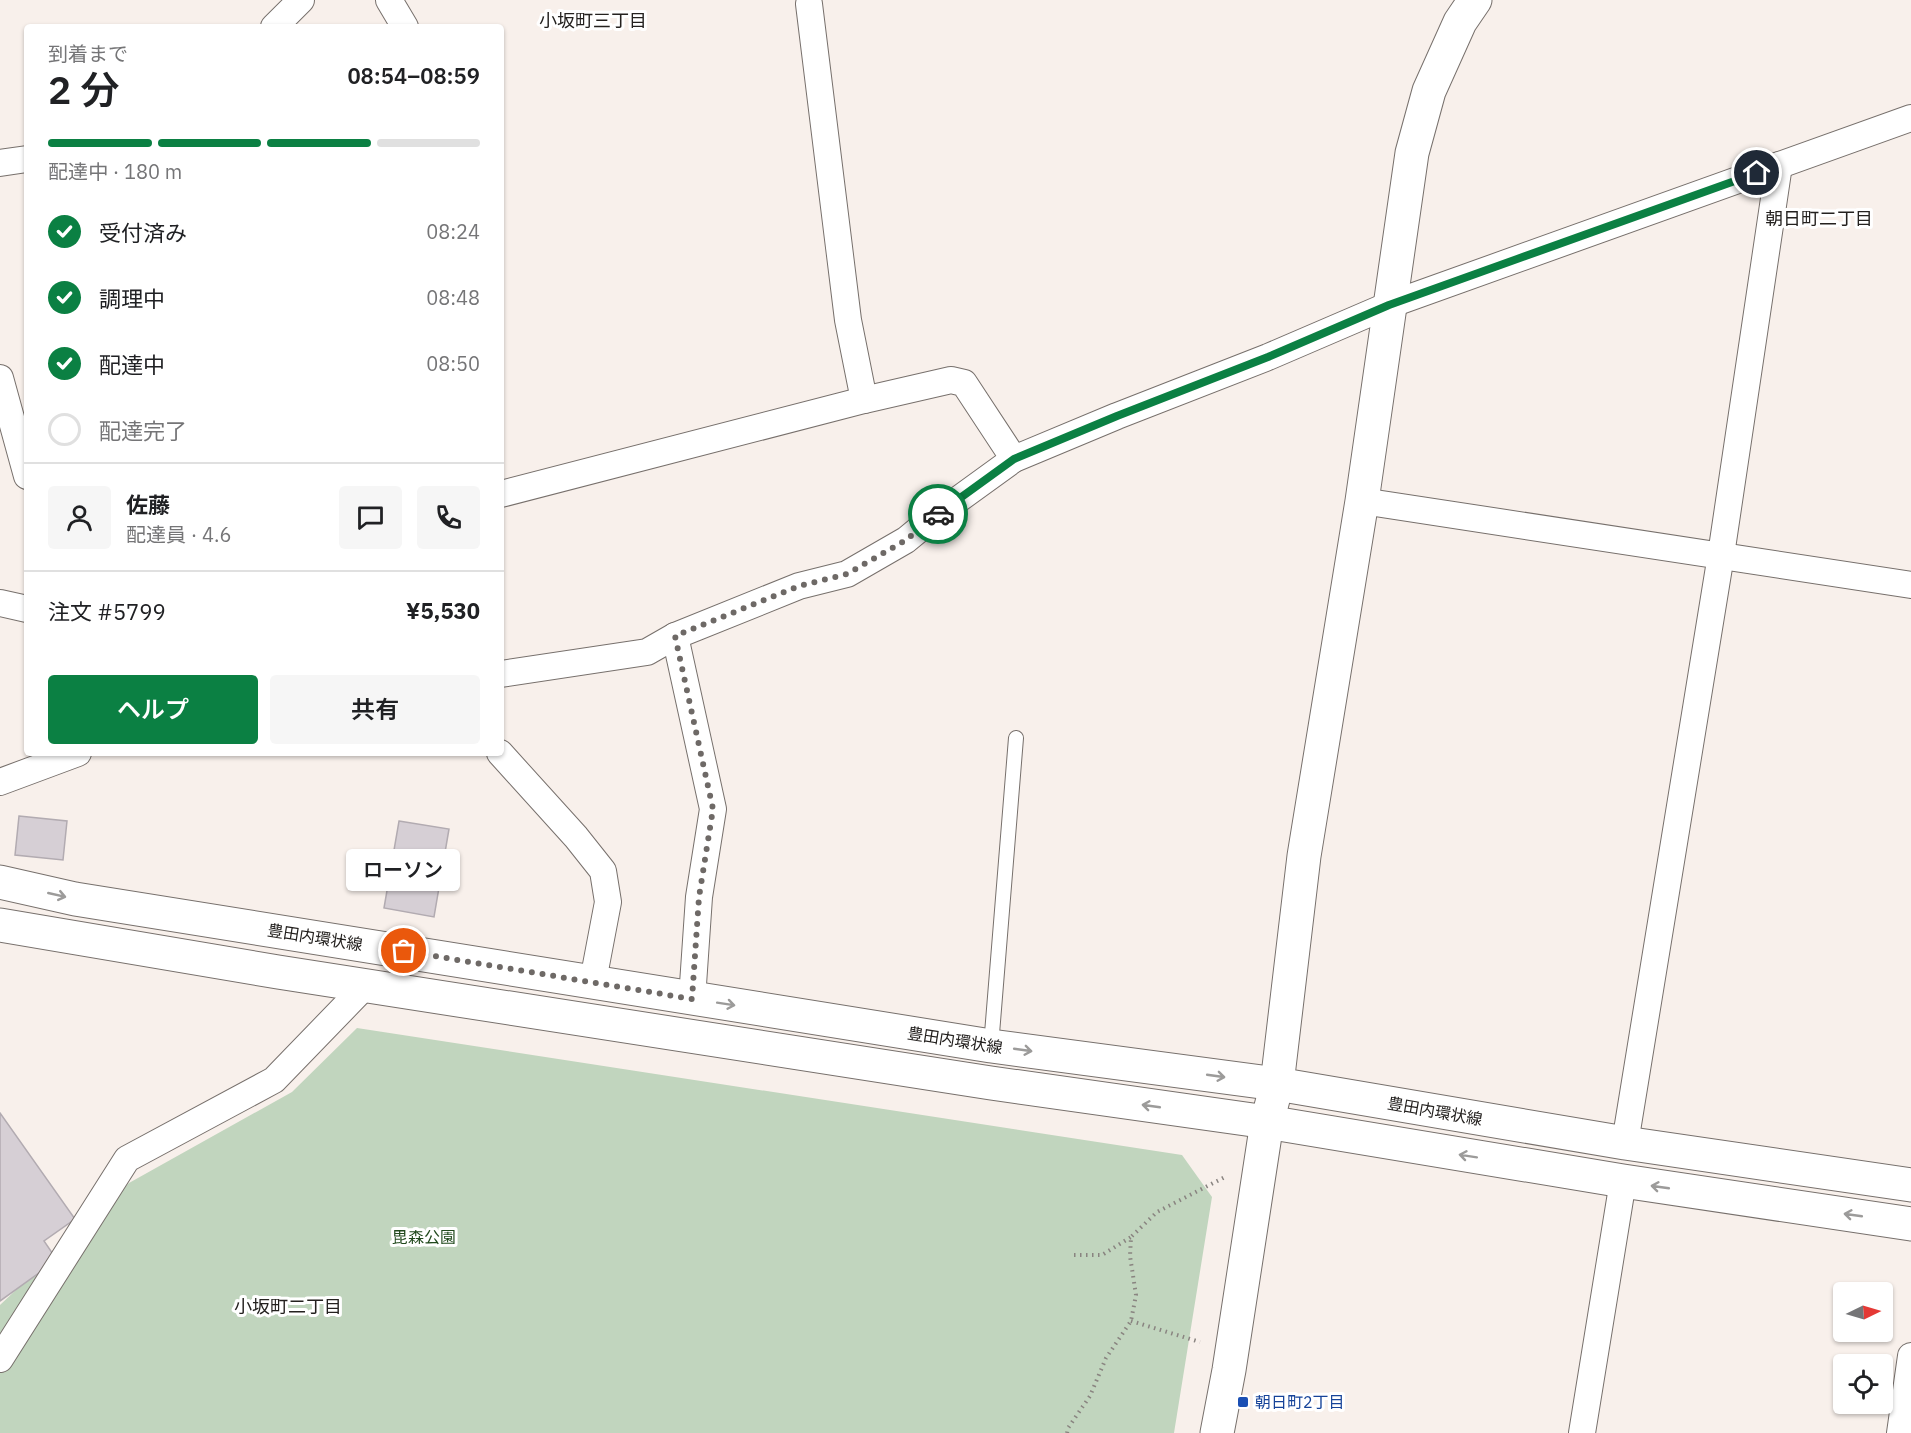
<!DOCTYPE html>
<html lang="ja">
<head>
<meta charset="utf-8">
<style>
	body { margin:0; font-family:"IBM Plex Sans","Noto Sans JP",sans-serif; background:#f6f6f6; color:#202124; height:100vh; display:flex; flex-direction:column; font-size:22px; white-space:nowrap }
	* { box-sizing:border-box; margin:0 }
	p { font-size:20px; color:#757577 }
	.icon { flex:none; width:33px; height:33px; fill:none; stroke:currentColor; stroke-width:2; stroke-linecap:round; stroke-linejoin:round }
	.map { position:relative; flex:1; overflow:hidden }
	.sheet { position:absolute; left:24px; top:24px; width:480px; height:732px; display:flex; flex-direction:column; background:#fff; border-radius:6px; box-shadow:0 2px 4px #0004 }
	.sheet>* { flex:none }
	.needle { width:39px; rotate:85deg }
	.buttons { position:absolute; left:1833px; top:1282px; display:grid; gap:12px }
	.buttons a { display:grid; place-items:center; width:60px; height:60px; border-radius:6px; background:#fff; box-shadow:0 2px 4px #0004; font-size:30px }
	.pin { position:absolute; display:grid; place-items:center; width:51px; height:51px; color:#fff; margin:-26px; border:3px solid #fff; border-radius:50%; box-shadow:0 2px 6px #0007 }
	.courier { position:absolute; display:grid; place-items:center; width:60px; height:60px; margin:-30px; border:4px solid #0b8043; border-radius:50%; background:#fff; color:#222; box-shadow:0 2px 8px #0007 }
	.bubble { position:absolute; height:42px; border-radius:6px; background:#fff; box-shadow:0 2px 4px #0004; font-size:20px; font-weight:600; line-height:42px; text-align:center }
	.head em { font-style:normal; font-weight:600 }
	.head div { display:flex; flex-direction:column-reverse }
	.head { display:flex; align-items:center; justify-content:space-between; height:102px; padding:0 24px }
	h1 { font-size:39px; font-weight:600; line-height:45px }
	.bar { display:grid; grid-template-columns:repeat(4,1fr); gap:9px 6px; align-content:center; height:72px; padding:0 24px }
	.bar i { height:8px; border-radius:4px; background:#e0e0e0 }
	.bar .on { background:#0b8043 }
	.bar p { grid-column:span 4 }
	.line { display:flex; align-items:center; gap:15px; padding:0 24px; border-top:2px solid #e0e0e0 }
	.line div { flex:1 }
	.round { display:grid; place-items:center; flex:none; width:63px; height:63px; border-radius:6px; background:#f6f6f6 }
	ol { padding:0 24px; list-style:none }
	li { display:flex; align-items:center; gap:18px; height:66px }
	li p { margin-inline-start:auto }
	li .icon { padding:6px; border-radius:50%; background:#0b8043; color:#fff; stroke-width:4 }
	li:last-child { color:#757577 }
	li i { width:33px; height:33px; border:3px solid #e0e0e0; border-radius:50% }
	.button { display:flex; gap:12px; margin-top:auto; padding:12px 24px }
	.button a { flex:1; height:69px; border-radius:6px; background:#0b8043; color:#fff; font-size:24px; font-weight:600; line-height:69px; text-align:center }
	.button a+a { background:#f6f6f6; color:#202124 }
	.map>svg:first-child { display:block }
	.green { fill:#c1d5be }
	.building { fill:#d6cfd5; stroke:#b2abb1; stroke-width:1.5 }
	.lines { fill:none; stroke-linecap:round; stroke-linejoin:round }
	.lane-casing { stroke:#77706c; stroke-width:16 }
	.street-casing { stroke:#77706c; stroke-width:28 }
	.secondary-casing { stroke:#77706c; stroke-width:35 }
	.path { stroke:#898480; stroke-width:4; stroke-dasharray:1.5 4.5; stroke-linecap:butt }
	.lane { stroke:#fff; stroke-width:14 }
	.street { stroke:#fff; stroke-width:26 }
	.secondary { stroke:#fff; stroke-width:33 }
	.oneway { stroke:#9c9b9a }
	.done { stroke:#6e6966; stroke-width:6; stroke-dasharray:0 10.8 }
	.route { stroke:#0b8043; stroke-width:8 }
	.transit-dot { fill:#1a4fb4; stroke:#fff; stroke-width:2 }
	.labels { text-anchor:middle; stroke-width:6; stroke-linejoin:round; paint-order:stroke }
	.street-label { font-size:16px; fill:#24211f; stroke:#fff }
	.park-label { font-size:16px; fill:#21491d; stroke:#fff }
	.transit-label { font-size:16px; fill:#164399; stroke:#fff; text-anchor:start }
	.neighbourhood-label { font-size:18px; fill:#24211f; stroke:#fff }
</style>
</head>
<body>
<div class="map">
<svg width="1911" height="1433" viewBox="0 0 1911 1433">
	<rect width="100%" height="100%" fill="#f8f0eb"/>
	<path class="green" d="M357,1028l825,127 30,42 -38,236h-1174v-128l129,-122 163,-91z"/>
	<g class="building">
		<path d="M19,816l48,5 -4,39 -48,-5z"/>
		<path d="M399,821l50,8 -15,88 -50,-9z"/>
		<path d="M0,1113l75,106 -31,22 13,19 -57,41z"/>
	</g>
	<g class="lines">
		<defs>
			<path id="lane" d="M991,1046l25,-308"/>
			<g id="street">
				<path d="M389,0l16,27"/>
				<path d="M809,4l39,316 16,80"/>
				<path d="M274,27l27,-27"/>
				<path d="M0,163l27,-4"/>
				<path d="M0,378l27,98"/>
				<path d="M501,494l363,-94 87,-20 13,3 50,76"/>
				<path d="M1362,501l549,84"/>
				<path d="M0,603l27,6"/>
				<path d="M675,636l38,173 -14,88 -7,102"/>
				<path d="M501,674l146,-22 28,-16 124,-50 48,-12 59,-34 28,-23 80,-58 103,-43 151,-59 121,-52 522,-187"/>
				<path d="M500,753l76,84 27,34 5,31 -15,79"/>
				<path d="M0,782l78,-29"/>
				<path d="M1625,1143l96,-588 58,-390"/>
				<path d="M0,1359l127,-200 147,-79 91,-94"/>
				<path d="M1582,1433l41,-252"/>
				<path d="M1900,1433l11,-77"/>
			</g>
			<g id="secondary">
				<path d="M0,882l75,17 916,147 286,38 348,59 286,42"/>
				<path d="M0,925l278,47 713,111 276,39 356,59 288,43"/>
				<path d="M1217,1433l12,-63 38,-248 10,-38 27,-228 58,-355 50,-348 17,-62 31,-69 15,-22"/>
			</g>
		</defs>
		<use href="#lane" class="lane-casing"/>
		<use href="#street" class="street-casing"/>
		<use href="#secondary" class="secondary-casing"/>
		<g class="path">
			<path d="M1074,1255h28l29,-18"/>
			<path d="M1131,1321l69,21"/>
			<path d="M1067,1433l1,-5 22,-32 16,-38 25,-37 5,-26 -6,-39 1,-19 26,-25 70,-36"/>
		</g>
		<use href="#lane" class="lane"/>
		<use href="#street" class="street"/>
		<use href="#secondary" class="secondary"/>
	</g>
	<defs><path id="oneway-shaft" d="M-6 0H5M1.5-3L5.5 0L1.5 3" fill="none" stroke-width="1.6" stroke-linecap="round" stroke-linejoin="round" transform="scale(1.5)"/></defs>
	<g class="oneway">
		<use href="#oneway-shaft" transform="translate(57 895) rotate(13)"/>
		<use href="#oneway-shaft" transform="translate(726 1004) rotate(9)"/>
		<use href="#oneway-shaft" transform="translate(1023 1050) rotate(8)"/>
		<use href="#oneway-shaft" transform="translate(1216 1076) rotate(8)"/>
		<use href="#oneway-shaft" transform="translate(1151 1106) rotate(-172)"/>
		<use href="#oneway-shaft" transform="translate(1468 1156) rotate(-171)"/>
		<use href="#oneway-shaft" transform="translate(1660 1187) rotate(-172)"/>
		<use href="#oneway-shaft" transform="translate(1853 1215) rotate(-172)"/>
	</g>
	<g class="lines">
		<path class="done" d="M404,951l288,48 7,-102 14,-88 -38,-173 124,-50 48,-12 59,-34 32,-26"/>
		<path class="route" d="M938,514l76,-55 103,-43 151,-59 121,-52 368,-132"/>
	</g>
	<rect class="transit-dot" x="1237" y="1396" width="12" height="12" rx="3"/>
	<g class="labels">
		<g class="street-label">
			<text transform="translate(315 937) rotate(9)" y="6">豊田内環状線</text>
			<text transform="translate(955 1040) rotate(9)" y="6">豊田内環状線</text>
			<text transform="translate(1435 1111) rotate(10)" y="6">豊田内環状線</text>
		</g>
		<g class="park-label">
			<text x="424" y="1243">毘森公園</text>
		</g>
		<g class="transit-label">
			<text x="1255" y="1408">朝日町2丁目</text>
		</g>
		<g class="neighbourhood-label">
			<text x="593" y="27">小坂町三丁目</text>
			<text x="1819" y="225">朝日町二丁目</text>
			<text x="288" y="1313">小坂町二丁目</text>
		</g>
	</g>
</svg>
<div class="buttons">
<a><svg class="needle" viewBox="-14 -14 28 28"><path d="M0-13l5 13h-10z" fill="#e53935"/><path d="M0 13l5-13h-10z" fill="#757577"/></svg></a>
<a><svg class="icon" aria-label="locate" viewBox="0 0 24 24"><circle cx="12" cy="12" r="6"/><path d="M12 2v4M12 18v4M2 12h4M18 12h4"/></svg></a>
</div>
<div class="pin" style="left:404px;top:951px;background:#ea580c"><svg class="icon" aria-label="bag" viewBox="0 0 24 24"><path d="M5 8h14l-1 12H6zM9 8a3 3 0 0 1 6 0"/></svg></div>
<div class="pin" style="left:1757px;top:173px;background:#1f2937"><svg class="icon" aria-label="home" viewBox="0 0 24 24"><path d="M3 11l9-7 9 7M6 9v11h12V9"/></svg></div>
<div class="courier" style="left:938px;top:514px"><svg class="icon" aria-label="car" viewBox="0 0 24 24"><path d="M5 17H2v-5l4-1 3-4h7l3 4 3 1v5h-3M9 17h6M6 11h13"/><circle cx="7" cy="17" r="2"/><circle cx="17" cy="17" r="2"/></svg></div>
<div class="bubble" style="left:346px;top:849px;width:114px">ローソン</div>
<section class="sheet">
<div class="head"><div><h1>2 分</h1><p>到着まで</p></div><em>08:54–08:59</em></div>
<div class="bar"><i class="on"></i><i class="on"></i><i class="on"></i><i></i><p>配達中 · 180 m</p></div>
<ol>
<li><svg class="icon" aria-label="check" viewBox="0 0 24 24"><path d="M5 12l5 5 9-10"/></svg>受付済み<p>08:24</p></li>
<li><svg class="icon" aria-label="check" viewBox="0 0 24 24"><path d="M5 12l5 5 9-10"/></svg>調理中<p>08:48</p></li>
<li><svg class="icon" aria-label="check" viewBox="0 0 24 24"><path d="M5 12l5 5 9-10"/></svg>配達中<p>08:50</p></li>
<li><i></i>配達完了</li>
</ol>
<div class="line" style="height:108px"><a class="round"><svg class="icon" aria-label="person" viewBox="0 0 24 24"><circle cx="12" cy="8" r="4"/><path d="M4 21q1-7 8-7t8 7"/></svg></a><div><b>佐藤</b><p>配達員 · 4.6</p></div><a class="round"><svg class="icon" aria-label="chat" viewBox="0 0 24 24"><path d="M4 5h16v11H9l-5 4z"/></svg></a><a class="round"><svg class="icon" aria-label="phone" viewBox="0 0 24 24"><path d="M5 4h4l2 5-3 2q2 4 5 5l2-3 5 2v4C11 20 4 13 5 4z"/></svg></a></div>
<div class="line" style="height:78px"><div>注文 #5799</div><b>¥5,530</b></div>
<div class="button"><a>ヘルプ</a><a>共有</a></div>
</section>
</div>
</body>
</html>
